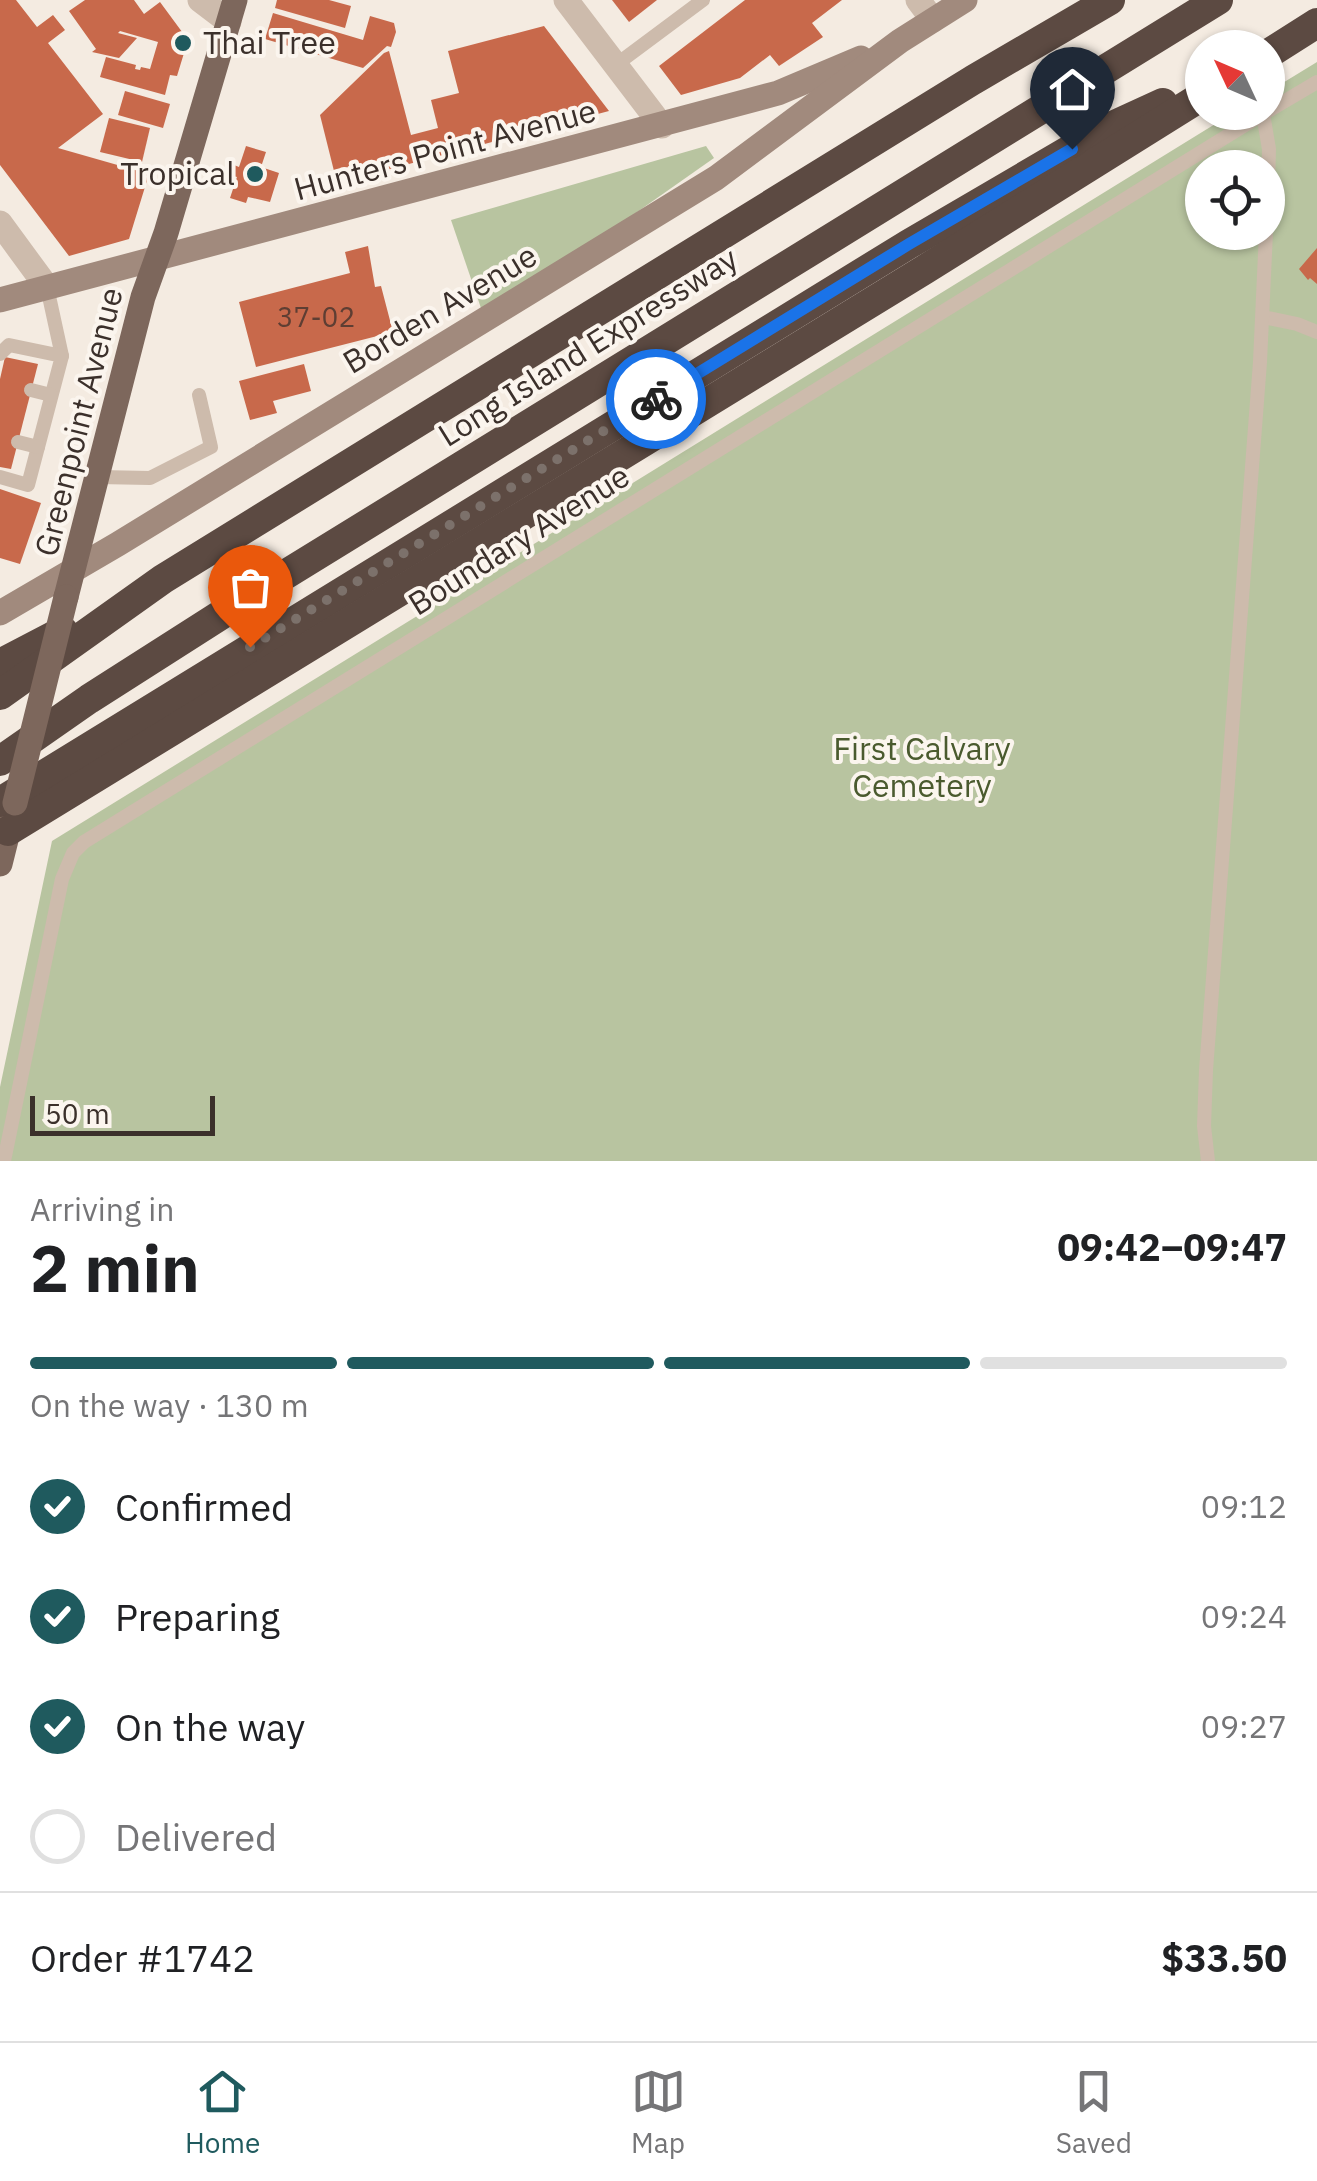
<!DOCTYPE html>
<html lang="en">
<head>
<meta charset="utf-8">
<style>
	body { margin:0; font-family:"IBM Plex Sans",sans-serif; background:#f6f6f6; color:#202124; height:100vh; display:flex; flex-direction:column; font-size:38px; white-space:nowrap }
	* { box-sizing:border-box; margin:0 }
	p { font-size:32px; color:#757577 }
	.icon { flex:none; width:55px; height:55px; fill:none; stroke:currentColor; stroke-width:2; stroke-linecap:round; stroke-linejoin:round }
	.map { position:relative; height:1161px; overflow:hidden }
	.panel { display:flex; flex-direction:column; background:#fff; flex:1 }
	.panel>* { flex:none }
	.needle { width:65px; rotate:314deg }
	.controls { position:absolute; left:1185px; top:30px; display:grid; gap:20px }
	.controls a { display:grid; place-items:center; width:100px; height:100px; border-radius:50%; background:#fff; box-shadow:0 2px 8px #0004; font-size:50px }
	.scale { position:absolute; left:30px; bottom:25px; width:185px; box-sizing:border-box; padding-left:10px; border:5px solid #3b302b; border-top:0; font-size:28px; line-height:35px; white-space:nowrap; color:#3b302b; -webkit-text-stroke:8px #fbf5ee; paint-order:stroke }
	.pin { position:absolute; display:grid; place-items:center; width:85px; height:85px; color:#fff; margin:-102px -42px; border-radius:50% 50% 50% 0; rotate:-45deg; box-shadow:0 0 10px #0007 }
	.pin .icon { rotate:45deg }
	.courier { position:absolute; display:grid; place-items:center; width:100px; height:100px; margin:-50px; border:8px solid #1a73e8; border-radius:50%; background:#fff; color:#222; box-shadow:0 2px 12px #0007 }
	.headline em { font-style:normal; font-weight:700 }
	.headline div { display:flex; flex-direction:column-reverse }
	.headline { display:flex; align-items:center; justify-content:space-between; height:170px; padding:0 30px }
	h1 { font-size:65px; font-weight:700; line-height:75px }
	.bar { display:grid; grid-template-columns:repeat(4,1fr); gap:15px 10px; align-content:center; height:120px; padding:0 30px }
	.bar i { height:12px; border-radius:8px; background:#e0e0e0 }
	.bar .selected { background:#1f5a5e }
	.bar p { grid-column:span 4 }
	.line { display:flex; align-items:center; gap:25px; padding:0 30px; border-top:2px solid #e0e0e0 }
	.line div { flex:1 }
	ol { padding:0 30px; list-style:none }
	li { display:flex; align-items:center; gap:30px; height:110px }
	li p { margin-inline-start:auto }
	li .icon { padding:10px; border-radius:50%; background:#1f5a5e; color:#fff; stroke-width:4 }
	li:last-child { color:#757577 }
	li i { width:55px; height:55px; border:5px solid #e0e0e0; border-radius:50% }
	.tabs { display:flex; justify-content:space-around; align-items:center; height:140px; border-top:2px solid #e0e0e0; background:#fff; font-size:28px; color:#757577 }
	.tabs a { display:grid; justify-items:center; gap:5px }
	.tabs .selected { color:#1f5a5e }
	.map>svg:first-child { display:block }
	.green { fill:#b8c4a0; fill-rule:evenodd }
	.building { fill:#c8694b }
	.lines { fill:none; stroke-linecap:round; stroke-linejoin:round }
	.lane { stroke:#cdbbac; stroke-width:14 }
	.street { stroke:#cdbbac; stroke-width:25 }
	.secondary { stroke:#a18a7d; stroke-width:25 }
	.primary { stroke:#7d675c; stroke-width:25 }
	.highway { stroke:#5c4a42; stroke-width:30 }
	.primary-bridge { stroke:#7d675c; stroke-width:25 }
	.done { stroke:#7c716b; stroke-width:10; stroke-dasharray:0 18 }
	.route { stroke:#1a73e8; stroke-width:12 }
	.poi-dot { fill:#1f5a5e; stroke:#fbf5ee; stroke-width:4 }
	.labels { text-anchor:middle; stroke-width:8; stroke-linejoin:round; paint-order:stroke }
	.number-label { font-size:28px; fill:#5e3e33 }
	.poi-label { font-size:32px; fill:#3b302b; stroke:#fbf5ee; text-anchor:start }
	.street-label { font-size:32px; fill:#3b302b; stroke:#fbf5ee }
	.park-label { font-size:32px; fill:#4a5a2e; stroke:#fbf5ee }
</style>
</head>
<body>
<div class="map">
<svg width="1317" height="1161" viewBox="0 0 1317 1161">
	<rect width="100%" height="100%" fill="#f4ebe1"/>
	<g class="green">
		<path d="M1317,62v1099h-1317v-74l52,-246 1181,-728 35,-1v-20zM1202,168h66v64h-66z"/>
		<path d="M706,146l8,12 -138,97 -93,59 -32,-94z"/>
	</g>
	<g class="building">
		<path d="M0,0h16l21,27 16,-12 12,15 -17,13 55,71 -45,34 91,26 -20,65 -60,17 -69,-91z"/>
		<path d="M85,0h49l10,14 16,-12 28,38 -11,36 -7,-1 -5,20 -65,-18 6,-20 30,8 -1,4 5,1 1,-3 9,2 8,-27 -38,-11 -2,2 19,5 -18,20 -27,-6 4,-3 -27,-38z"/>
		<path d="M277,0h52l22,6 -6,22 -70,-20z"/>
		<path d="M612,0h45l-28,22z"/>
		<path d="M745,0h97l-30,23 11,14 -44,29 -9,-11 -30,23 -59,17 -22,-29z"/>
		<path d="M273,13l90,27 7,-24 24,7 2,9 -5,15 -4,-1 -24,22 -98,-29z"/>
		<path d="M544,26l65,85 -272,72 -17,-68 64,-62 5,-2 22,84 27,-7 -7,-28 28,-7 -11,-42z"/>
		<path d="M125,91l45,13 -7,24 -45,-13z"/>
		<path d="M109,118l41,10 -8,34 -42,-10z"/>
		<path d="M246,146l20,6 -5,15 18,6 -9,29 -22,-5 -2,6 -16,-5 7,-21 -7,-2 4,-10 5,2z"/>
		<path d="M368,246l7,41 6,-1 12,46 -137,35 -17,-65 111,-29 -5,-21z"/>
		<path d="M1317,248v36l-7,-6 -2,2 -9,-11z"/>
		<path d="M5,357l33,7 -27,105 -11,-2v-88z"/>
		<path d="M304,364l7,27 -38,10 4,12 -27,7 -11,-39z"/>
		<path d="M0,489l41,14 -21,61 -20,-6z"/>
	</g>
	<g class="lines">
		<g class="lane">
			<path d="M617,64l86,-64"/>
			<path d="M1268,111l49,-29"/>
			<path d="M1263,114l6,35 -1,35"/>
			<path d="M47,287l15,69"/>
			<path d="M1263,317l34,7 20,8"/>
			<path d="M0,354l9,-9 53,11 -34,129 -28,-8"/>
			<path d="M31,390l20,5"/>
			<path d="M18,442l20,5"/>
			<path d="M98,477l52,1 61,-31 -12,-52"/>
			<path d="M4,1161l58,-282 11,-26 11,-11 1182,-730"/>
			<path d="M1208,1161l-4,-35 2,-56 54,-708 6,-130"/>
		</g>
		<g class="street">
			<path d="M200,0l29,22"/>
			<path d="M566,0l96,126"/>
			<path d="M918,0l15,20"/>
			<path d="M0,223l47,64"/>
		</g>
		<g class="secondary">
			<path d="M0,300l778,-207 83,-35"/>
			<path d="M0,613l118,-69 598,-366 184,-137 65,-41"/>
		</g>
		<g class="primary">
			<path d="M66,597l77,-300 23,-64 69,-233"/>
			<path d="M0,864l13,-52"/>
		</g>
		<g class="highway">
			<path d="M1268,54l49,-31"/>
			<path d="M0,664l63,-33"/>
			<path d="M0,695l163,-116 810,-499 137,-80"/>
			<path d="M0,761l89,-62 152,-97 977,-602"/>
			<path d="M0,802l909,-558 195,-114 59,-27"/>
			<path d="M8,831l916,-561 278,-174"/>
		</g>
		<path class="primary-bridge" d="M15,803l51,-206"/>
	</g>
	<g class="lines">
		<path class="done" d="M250,647l406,-248"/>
		<path class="route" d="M656,399l253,-155 163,-95"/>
	</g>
	<g class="poi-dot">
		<circle cx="183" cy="43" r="10"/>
		<circle cx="255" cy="174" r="10"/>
	</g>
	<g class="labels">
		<g class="number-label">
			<text x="316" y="327">37-02</text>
		</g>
		<g class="poi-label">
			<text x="203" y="54">Thai Tree</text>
			<text x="235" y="185" text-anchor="end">Tropical</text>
		</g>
		<g class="street-label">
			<text transform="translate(445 150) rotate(-15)" y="11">Hunters Point Avenue</text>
			<text transform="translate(440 309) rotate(-31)" y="11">Borden Avenue</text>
			<text transform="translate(588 347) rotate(-32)" y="11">Long Island Expressway</text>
			<text transform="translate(79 422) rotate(-76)" y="11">Greenpoint Avenue</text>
			<text transform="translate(519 540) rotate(-32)" y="11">Boundary Avenue</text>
		</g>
		<g class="park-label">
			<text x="922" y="760">First Calvary<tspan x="922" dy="37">Cemetery</tspan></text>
		</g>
	</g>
</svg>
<div class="controls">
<a><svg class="needle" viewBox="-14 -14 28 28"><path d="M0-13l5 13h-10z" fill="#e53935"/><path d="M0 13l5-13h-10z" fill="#757577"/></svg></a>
<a><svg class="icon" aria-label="locate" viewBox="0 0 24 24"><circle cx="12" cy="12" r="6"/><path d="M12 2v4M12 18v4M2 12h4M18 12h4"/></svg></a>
</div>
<div class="scale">50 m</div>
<div class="pin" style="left:250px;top:647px;background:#ea580c"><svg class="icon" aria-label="bag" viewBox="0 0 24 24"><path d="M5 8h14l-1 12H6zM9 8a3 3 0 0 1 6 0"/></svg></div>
<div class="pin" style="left:1072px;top:149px;background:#1f2937"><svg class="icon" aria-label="home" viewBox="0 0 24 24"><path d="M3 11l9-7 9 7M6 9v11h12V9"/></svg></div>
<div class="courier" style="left:656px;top:399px"><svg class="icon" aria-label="bike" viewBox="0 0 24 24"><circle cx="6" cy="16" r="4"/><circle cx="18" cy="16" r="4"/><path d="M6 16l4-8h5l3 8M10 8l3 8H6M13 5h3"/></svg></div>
</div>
<section class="panel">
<div class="headline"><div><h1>2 min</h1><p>Arriving in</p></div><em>09:42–09:47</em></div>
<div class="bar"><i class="selected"></i><i class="selected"></i><i class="selected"></i><i></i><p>On the way · 130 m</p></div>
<ol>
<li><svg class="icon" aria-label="check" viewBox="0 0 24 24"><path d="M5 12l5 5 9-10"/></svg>Confirmed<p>09:12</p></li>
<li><svg class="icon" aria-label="check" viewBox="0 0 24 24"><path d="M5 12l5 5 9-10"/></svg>Preparing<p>09:24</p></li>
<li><svg class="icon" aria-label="check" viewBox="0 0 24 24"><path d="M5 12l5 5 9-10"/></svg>On the way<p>09:27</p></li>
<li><i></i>Delivered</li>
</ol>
<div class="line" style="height:130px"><div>Order #1742</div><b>$33.50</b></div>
</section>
<nav class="tabs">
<a class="selected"><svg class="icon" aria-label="home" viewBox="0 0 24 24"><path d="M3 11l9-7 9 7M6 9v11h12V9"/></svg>Home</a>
<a><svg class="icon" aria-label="map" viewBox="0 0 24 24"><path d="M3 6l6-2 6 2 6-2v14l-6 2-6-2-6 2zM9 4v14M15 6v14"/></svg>Map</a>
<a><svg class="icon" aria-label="saved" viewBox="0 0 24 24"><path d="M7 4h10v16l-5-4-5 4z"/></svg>Saved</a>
</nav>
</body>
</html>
